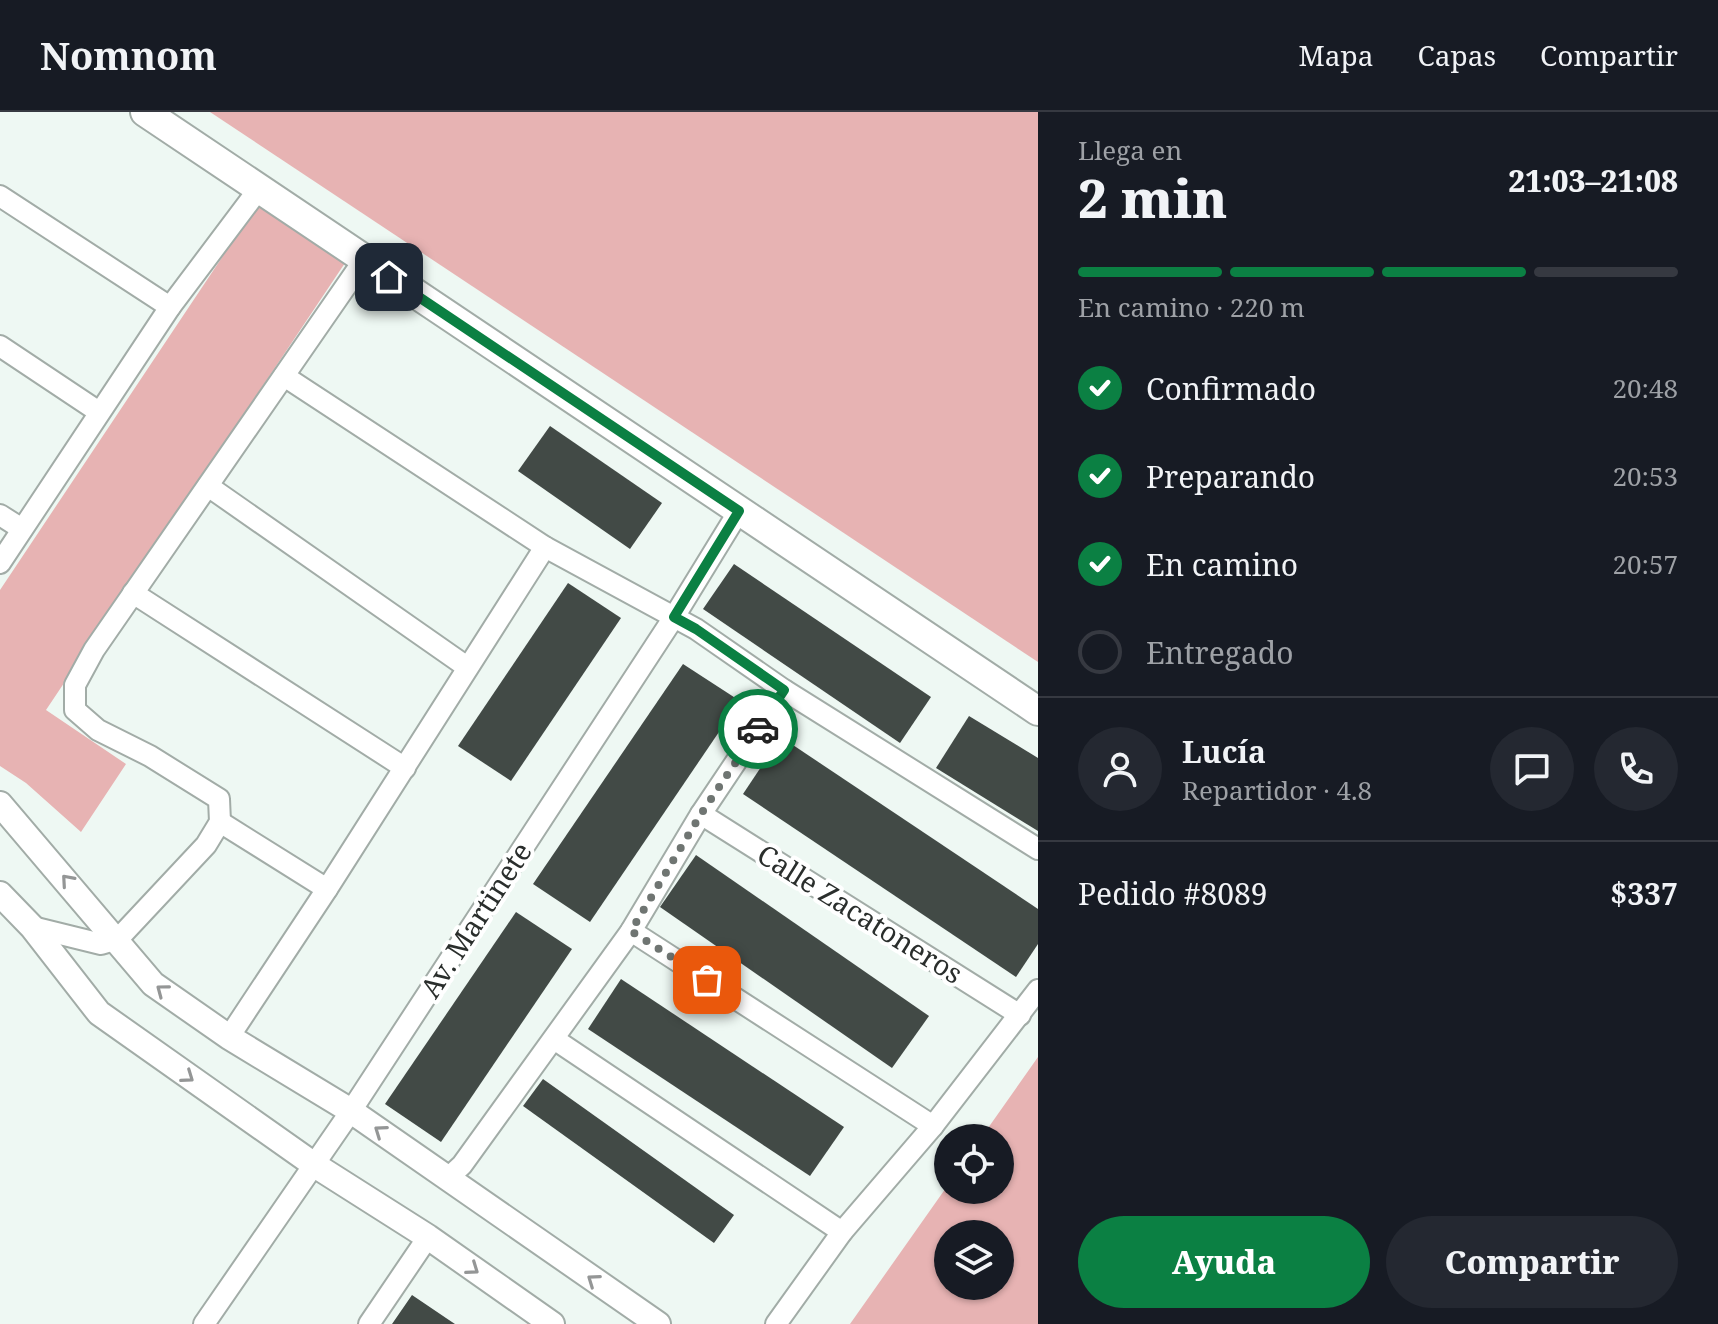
<!DOCTYPE html>
<html lang="es">
<head>
<meta charset="utf-8">
<style>
	body { margin:0; font-family:"Noto Serif",serif; background:#242831; color:#f1f3f6; height:100vh; display:flex; flex-direction:column; font-size:30px; white-space:nowrap }
	* { box-sizing:border-box; margin:0 }
	p { font-size:26px; color:#9ea1a6 }
	.icon { flex:none; width:44px; height:44px; fill:none; stroke:currentColor; stroke-width:2; stroke-linecap:round; stroke-linejoin:round }
	.map { position:relative; flex:1; overflow:hidden }
	.details { display:flex; flex-direction:column; background:#171b24; width:680px }
	.details>* { flex:none }
	.fabs { position:absolute; left:934px; top:1012px; display:grid; gap:16px }
	.fabs a { display:grid; place-items:center; width:80px; height:80px; border-radius:50%; background:#171b24; box-shadow:0 2px 6px #0004; font-size:40px }
	.pin { position:absolute; display:grid; place-items:center; width:68px; height:68px; color:#fff; margin:-34px; border-radius:16px; box-shadow:0 4px 12px #0006 }
	.courier { position:absolute; display:grid; place-items:center; width:80px; height:80px; margin:-40px; border:6px solid #0b8043; border-radius:50%; background:#fff; color:#222; box-shadow:0 2px 10px #0007 }
	.head em { font-style:normal; font-weight:800 }
	.head div { display:flex; flex-direction:column-reverse }
	.head { display:flex; align-items:center; justify-content:space-between; height:136px; padding:0 40px }
	h1 { font-size:52px; font-weight:800; line-height:60px }
	.bar { display:grid; grid-template-columns:repeat(4,1fr); gap:12px 8px; align-content:center; height:96px; padding:0 40px }
	.bar i { height:10px; border-radius:6px; background:#363941 }
	.bar .active { background:#0b8043 }
	.bar p { grid-column:span 4 }
	.line { display:flex; align-items:center; gap:20px; padding:0 40px; border-top:2px solid #363941 }
	.line div { flex:1 }
	.round { display:grid; place-items:center; flex:none; width:84px; height:84px; border-radius:42px; background:#242831 }
	ol { padding:0 40px; list-style:none }
	li { display:flex; align-items:center; gap:24px; height:88px }
	li p { margin-inline-start:auto }
	li .icon { padding:8px; border-radius:50%; background:#0b8043; color:#fff; stroke-width:4 }
	li:last-child { color:#9ea1a6 }
	li i { width:44px; height:44px; border:4px solid #363941; border-radius:50% }
	.button { display:flex; gap:16px; margin-top:auto; padding:16px 40px }
	.button a { flex:1; height:92px; border-radius:48px; background:#0b8043; color:#fff; font-size:32px; font-weight:800; line-height:92px; text-align:center }
	.button a+a { background:#242831; color:#f1f3f6 }
	header { display:flex; align-items:center; gap:48px; box-sizing:border-box; height:112px; padding:0 40px; background:#171b24; border-bottom:2px solid #363941 }
	header strong { font-size:38px }
	nav { display:flex; gap:44px; margin-inline-start:auto; font-size:28px }
	main { display:flex; flex:1; min-height:0 }
	.map>svg:first-child { display:block }
	.green { fill:#e7b3b3; fill-rule:evenodd }
	.building { fill:#424a46 }
	.lines { fill:none; stroke-linecap:round; stroke-linejoin:round }
	.minor-casing { stroke:#a2aca7; stroke-width:24 }
	.tertiary-casing { stroke:#a2aca7; stroke-width:28 }
	.secondary-casing { stroke:#a2aca7; stroke-width:32 }
	.minor { stroke:#fff; stroke-width:20 }
	.tertiary { stroke:#fff; stroke-width:24 }
	.secondary { stroke:#fff; stroke-width:28 }
	.oneway { stroke:#949696 }
	.done { stroke:#6f7572; stroke-width:8; stroke-dasharray:0 14.4 }
	.route { stroke:#0b8043; stroke-width:10 }
	.labels { text-anchor:middle; stroke-width:8; stroke-linejoin:round; paint-order:stroke }
	.street-label { font-size:28px; fill:#2a2e2c; stroke:#fff }
</style>
</head>
<body>
<header>
<strong>Nomnom</strong>
<nav><a>Mapa</a><a>Capas</a><a>Compartir</a></nav>
</header>
<main>
<div class="map">
<svg width="1038" height="1212" viewBox="0 0 1038 1212">
	<rect width="100%" height="100%" fill="#eef8f3"/>
	<g class="green">
		<path d="M210,0h828v550z"/>
		<path d="M257,93l88,58 -299,447 80,54 -45,68 -55,-49 -26,-17v-176z"/>
		<path d="M1038,945v267h-188l98,-139v5h52v-52h-19zM1000,1122v52h-52v-52z"/>
	</g>
	<g class="building">
		<path d="M550,314l112,77 -32,46 -112,-78z"/>
		<path d="M734,452l197,133 -31,46 -197,-134z"/>
		<path d="M568,471l53,35 -110,163 -53,-35z"/>
		<path d="M683,552l57,37 -150,221 -57,-38z"/>
		<path d="M969,604l69,42v73l-102,-63z"/>
		<path d="M781,625l257,172v35l-22,33 -273,-183z"/>
		<path d="M696,743l233,161 -37,52 -232,-161z"/>
		<path d="M516,800l56,37 -131,193 -56,-38z"/>
		<path d="M621,867l223,148 -34,49 -222,-147z"/>
		<path d="M543,967l191,136 -20,28 -191,-137z"/>
		<path d="M412,1183l34,23 9,6h-63z"/>
	</g>
	<g class="lines">
		<defs>
			<g id="minor">
				<path d="M0,84l170,111 88,-117"/>
				<path d="M0,234l99,66"/>
				<path d="M284,264l261,171 151,82 88,61 254,159"/>
				<path d="M208,374l259,181"/>
				<path d="M0,403l22,14"/>
				<path d="M0,451l170,-256"/>
				<path d="M133,481l272,175"/>
				<path d="M701,702l319,201"/>
				<path d="M220,710l107,67"/>
				<path d="M32,815l69,17 17,-5 88,-94 14,-23 -1,-23 -69,-43 -52,-26 -23,-20v-25l19,-35 270,-390"/>
				<path d="M631,819l302,195"/>
				<path d="M229,925l98,-148 218,-342"/>
				<path d="M554,927l288,193"/>
				<path d="M447,1067l15,-14 169,-234 70,-117 83,-124"/>
				<path d="M204,1212l147,-213 323,-494 65,-106"/>
				<path d="M369,1212l59,-87"/>
				<path d="M776,1212l66,-92 91,-106 105,-136"/>
			</g>
			<g id="tertiary">
				<path d="M0,692l153,180 76,53 122,74 307,213"/>
				<path d="M0,782l32,33 67,86 214,151 115,73 124,87"/>
			</g>
			<path id="secondary" d="M145,0l893,599"/>
		</defs>
		<use href="#minor" class="minor-casing"/>
		<use href="#tertiary" class="tertiary-casing"/>
		<use href="#secondary" class="secondary-casing"/>
		<use href="#minor" class="minor"/>
		<use href="#tertiary" class="tertiary"/>
		<use href="#secondary" class="secondary"/>
	</g>
	<defs><path id="oneway-chevron" d="M-2-3.5L2.5 0L-2 3.5" fill="none" stroke-width="1.6" stroke-linecap="round" stroke-linejoin="round" transform="scale(2)"/></defs>
	<g class="oneway">
		<use href="#oneway-chevron" transform="translate(67 768) rotate(-131)"/>
		<use href="#oneway-chevron" transform="translate(162 878) rotate(-143)"/>
		<use href="#oneway-chevron" transform="translate(188 965) rotate(35)"/>
		<use href="#oneway-chevron" transform="translate(380 1019) rotate(-145)"/>
		<use href="#oneway-chevron" transform="translate(473 1157) rotate(35)"/>
		<use href="#oneway-chevron" transform="translate(593 1168) rotate(-145)"/>
	</g>
	<g class="lines">
		<path class="done" d="M707,868l-76,-49 70,-117 57,-85"/>
		<path class="route" d="M389,165l350,234 -65,106 22,12 88,61 -26,39"/>
	</g>
	<g class="labels">
		<g class="street-label">
			<text transform="translate(860 802) rotate(32)" y="10">Calle Zacatoneros</text>
			<text transform="translate(476 808) rotate(-57)" y="10">Av. Martinete</text>
		</g>
	</g>
</svg>
<div class="fabs">
<a><svg class="icon" aria-label="locate" viewBox="0 0 24 24"><circle cx="12" cy="12" r="6"/><path d="M12 2v4M12 18v4M2 12h4M18 12h4"/></svg></a>
<a><svg class="icon" aria-label="layers" viewBox="0 0 24 24"><path d="M12 4l9 5-9 5-9-5zM3 14l9 5 9-5"/></svg></a>
</div>
<div class="pin" style="left:707px;top:868px;background:#ea580c"><svg class="icon" aria-label="bag" viewBox="0 0 24 24"><path d="M5 8h14l-1 12H6zM9 8a3 3 0 0 1 6 0"/></svg></div>
<div class="pin" style="left:389px;top:165px;background:#1f2937"><svg class="icon" aria-label="home" viewBox="0 0 24 24"><path d="M3 11l9-7 9 7M6 9v11h12V9"/></svg></div>
<div class="courier" style="left:758px;top:617px"><svg class="icon" aria-label="car" viewBox="0 0 24 24"><path d="M5 17H2v-5l4-1 3-4h7l3 4 3 1v5h-3M9 17h6M6 11h13"/><circle cx="7" cy="17" r="2"/><circle cx="17" cy="17" r="2"/></svg></div>
</div>
<section class="details">
<div class="head"><div><h1>2 min</h1><p>Llega en</p></div><em>21:03–21:08</em></div>
<div class="bar"><i class="active"></i><i class="active"></i><i class="active"></i><i></i><p>En camino · 220 m</p></div>
<ol>
<li><svg class="icon" aria-label="check" viewBox="0 0 24 24"><path d="M5 12l5 5 9-10"/></svg>Confirmado<p>20:48</p></li>
<li><svg class="icon" aria-label="check" viewBox="0 0 24 24"><path d="M5 12l5 5 9-10"/></svg>Preparando<p>20:53</p></li>
<li><svg class="icon" aria-label="check" viewBox="0 0 24 24"><path d="M5 12l5 5 9-10"/></svg>En camino<p>20:57</p></li>
<li><i></i>Entregado</li>
</ol>
<div class="line" style="height:144px"><a class="round"><svg class="icon" aria-label="person" viewBox="0 0 24 24"><circle cx="12" cy="8" r="4"/><path d="M4 21q1-7 8-7t8 7"/></svg></a><div><b>Lucía</b><p>Repartidor · 4.8</p></div><a class="round"><svg class="icon" aria-label="chat" viewBox="0 0 24 24"><path d="M4 5h16v11H9l-5 4z"/></svg></a><a class="round"><svg class="icon" aria-label="phone" viewBox="0 0 24 24"><path d="M5 4h4l2 5-3 2q2 4 5 5l2-3 5 2v4C11 20 4 13 5 4z"/></svg></a></div>
<div class="line" style="height:104px"><div>Pedido #8089</div><b>$337</b></div>
<div class="button"><a>Ayuda</a><a>Compartir</a></div>
</section>
</main>
</body>
</html>
